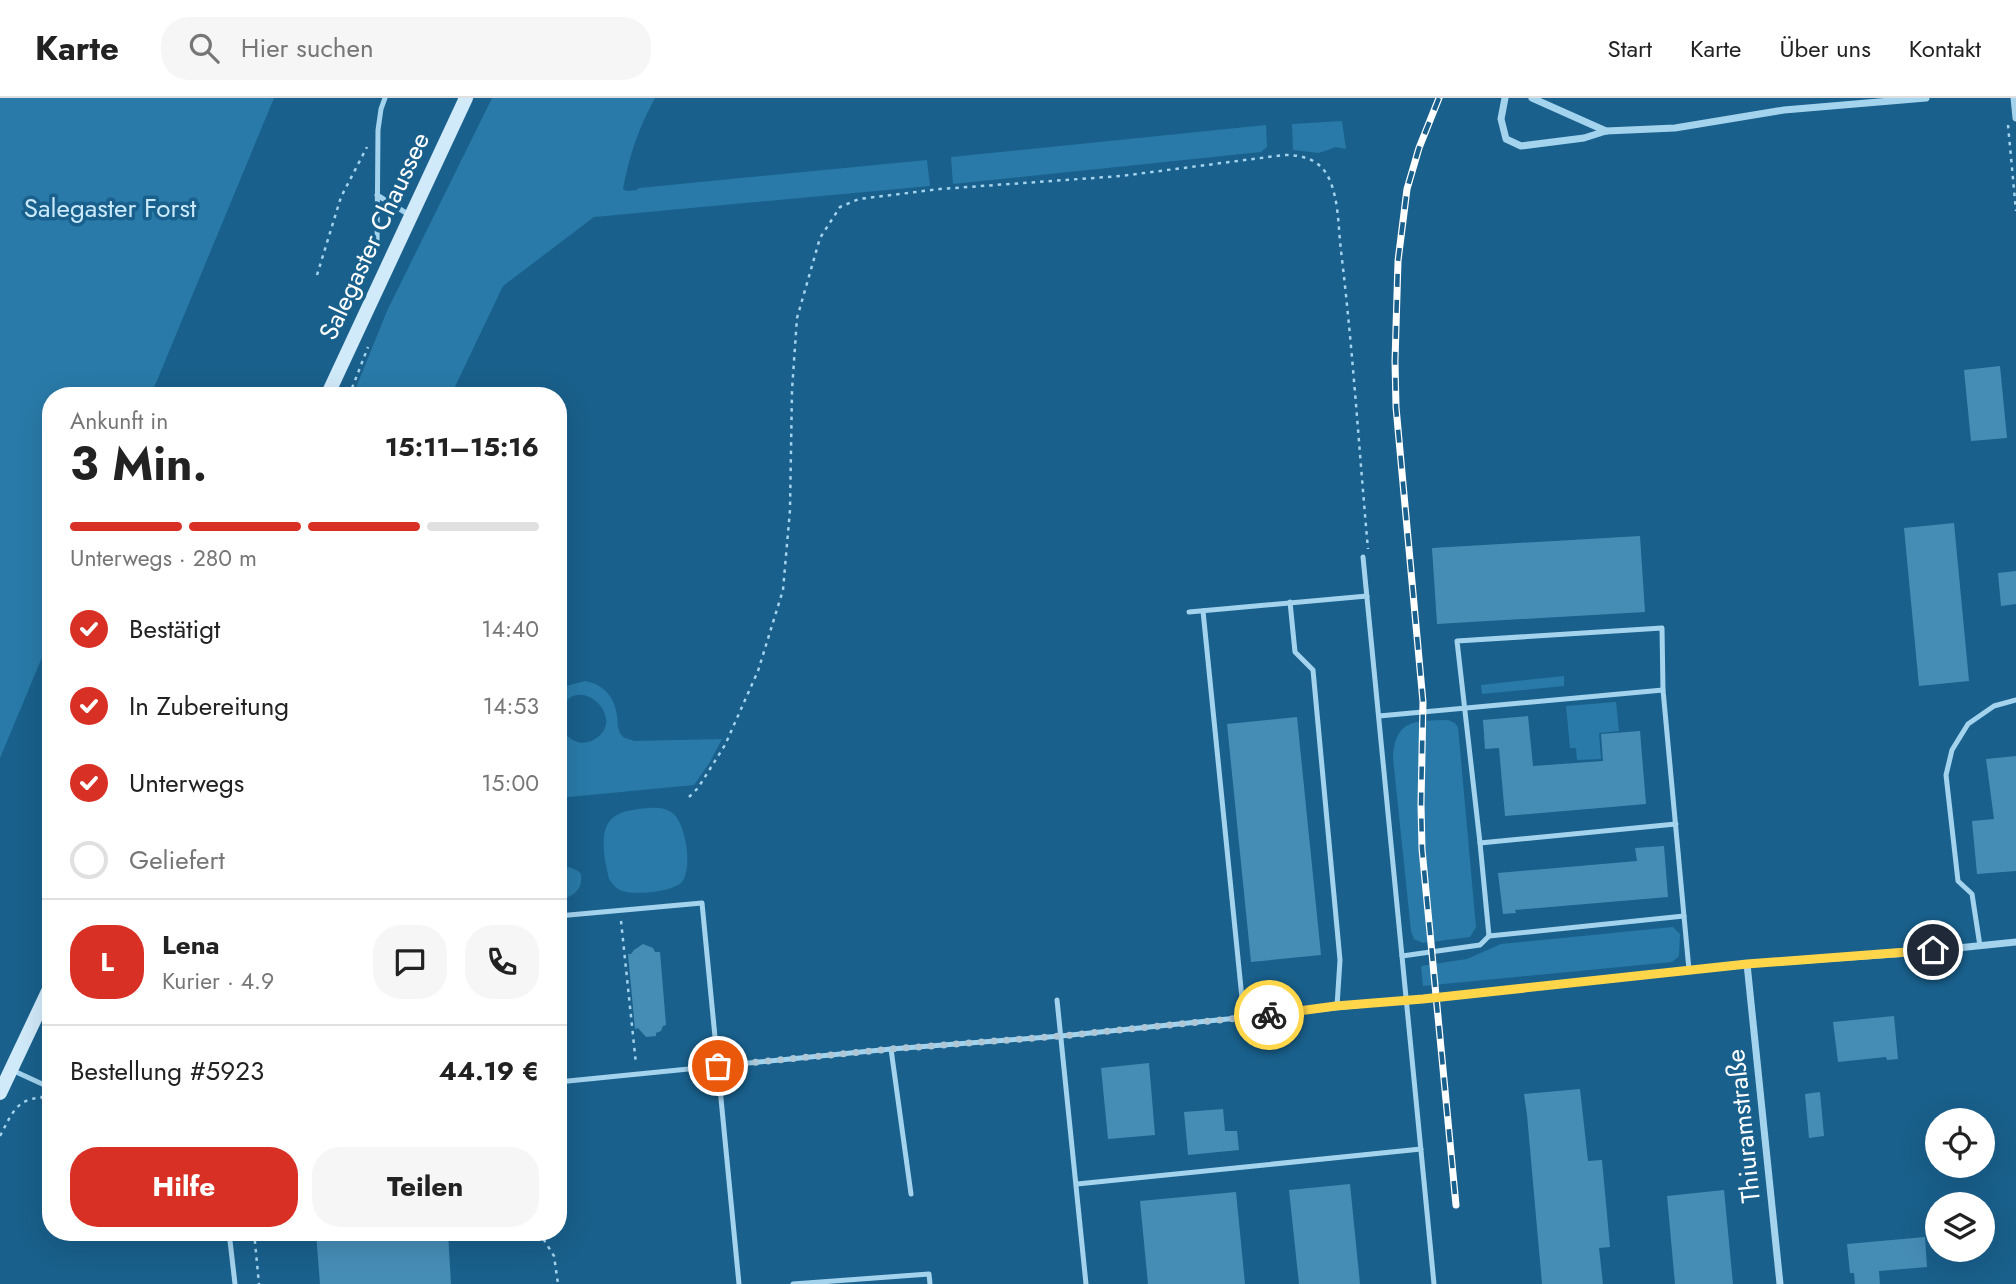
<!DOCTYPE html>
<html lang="de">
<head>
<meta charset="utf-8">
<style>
	body { margin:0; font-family:Jost,sans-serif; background:#f6f6f6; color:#222; height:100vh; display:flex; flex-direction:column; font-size:26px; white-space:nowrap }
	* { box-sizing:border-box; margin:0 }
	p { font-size:23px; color:#767676 }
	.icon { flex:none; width:38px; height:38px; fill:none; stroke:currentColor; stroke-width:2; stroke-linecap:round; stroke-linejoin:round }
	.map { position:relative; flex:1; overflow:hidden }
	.drawer { position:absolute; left:42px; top:289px; width:525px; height:854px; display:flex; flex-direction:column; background:#fff; border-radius:28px; box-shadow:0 7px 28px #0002 }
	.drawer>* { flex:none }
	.fabs { position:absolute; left:1925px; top:1010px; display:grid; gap:14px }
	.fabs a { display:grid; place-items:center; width:70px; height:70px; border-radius:50%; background:#fff; box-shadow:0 7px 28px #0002; font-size:35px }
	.pin { position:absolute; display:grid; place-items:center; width:60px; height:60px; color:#fff; margin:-30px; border:4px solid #fff; border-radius:50%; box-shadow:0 2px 7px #0007 }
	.courier { position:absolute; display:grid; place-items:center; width:70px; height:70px; margin:-35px; border:5px solid #ffd54a; border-radius:50%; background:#fff; color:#222; box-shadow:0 2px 9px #0007 }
	.overview em { font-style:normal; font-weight:700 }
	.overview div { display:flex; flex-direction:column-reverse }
	.overview { display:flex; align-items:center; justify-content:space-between; height:119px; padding:0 28px }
	h1 { font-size:46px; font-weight:700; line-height:52px }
	.bar { display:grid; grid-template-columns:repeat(4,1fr); gap:10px 7px; align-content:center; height:84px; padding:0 28px }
	.bar i { height:9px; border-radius:5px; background:#e0e0e0 }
	.bar .selected { background:#d93025 }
	.bar p { grid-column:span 4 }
	.line { display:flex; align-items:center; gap:18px; padding:0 28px; border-top:2px solid #e0e0e0 }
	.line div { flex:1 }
	.round { display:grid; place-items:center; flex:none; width:74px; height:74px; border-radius:28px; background:#f6f6f6 }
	ol { padding:0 28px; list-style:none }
	li { display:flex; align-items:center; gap:21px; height:77px }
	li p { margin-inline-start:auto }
	li .icon { padding:7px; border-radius:50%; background:#d93025; color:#fff; stroke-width:4 }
	li:last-child { color:#767676 }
	li i { width:38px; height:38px; border:4px solid #e0e0e0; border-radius:50% }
	.cta { display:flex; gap:14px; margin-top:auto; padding:14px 28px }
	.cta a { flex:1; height:80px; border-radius:28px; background:#d93025; color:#fff; font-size:28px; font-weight:700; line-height:80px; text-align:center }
	.cta a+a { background:#f6f6f6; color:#222 }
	header { display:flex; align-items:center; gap:42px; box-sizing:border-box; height:98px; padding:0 35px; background:#fff; border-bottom:2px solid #e0e0e0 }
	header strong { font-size:33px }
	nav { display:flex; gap:38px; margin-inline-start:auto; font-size:24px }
	.search { width:490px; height:63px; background:#f6f6f6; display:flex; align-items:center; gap:18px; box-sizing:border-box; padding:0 24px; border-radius:28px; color:#767676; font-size:26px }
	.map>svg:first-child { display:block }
	.green { fill:#297aa8 }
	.building { fill:#468db6 }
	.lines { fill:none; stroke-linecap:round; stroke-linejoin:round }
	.path { stroke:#a4d3ee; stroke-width:2.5; stroke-dasharray:3.5 5; stroke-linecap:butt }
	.service { stroke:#a4d3ee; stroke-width:5 }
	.minor { stroke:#a4d3ee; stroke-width:7 }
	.secondary { stroke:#d1eafa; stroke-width:14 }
	.rail-casing { stroke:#fff; stroke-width:7 }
	.rail { stroke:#19608c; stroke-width:4.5; stroke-dasharray:13; stroke-linecap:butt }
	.done { stroke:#aec7d7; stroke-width:7; stroke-dasharray:0 12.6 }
	.route { stroke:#ffd54a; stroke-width:9 }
	.labels { text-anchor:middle; stroke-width:7; stroke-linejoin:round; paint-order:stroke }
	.park-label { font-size:26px; fill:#cae9fa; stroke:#19608c }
	.street-label { font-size:26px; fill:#fff; stroke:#19608c }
</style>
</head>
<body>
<header>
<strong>Karte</strong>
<div class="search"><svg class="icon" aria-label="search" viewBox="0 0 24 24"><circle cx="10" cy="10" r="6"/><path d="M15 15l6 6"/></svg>Hier suchen</div>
<nav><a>Start</a><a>Karte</a><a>Über uns</a><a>Kontakt</a></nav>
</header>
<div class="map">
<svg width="2016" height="1186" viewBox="0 0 2016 1186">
	<rect width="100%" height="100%" fill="#19608c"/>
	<g class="green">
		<path d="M0,0h274l-123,297 -100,1v240l-51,122z"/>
		<path d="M492,0h163c-16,29 -26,58 -32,91l4,2 10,-1 2,-2 288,-28 3,26 -336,31 -91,69 -52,109h-98l34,-84z"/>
		<path d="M1342,23l4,28 -10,-2 -17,6 -26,-3 -1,-26z"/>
		<path d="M1266,27l1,22 -6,5 -308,32 -2,-27z"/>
		<path d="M1564,578v10l-82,8 -1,-9z"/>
		<path d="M585,583c18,3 30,16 32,35 1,7 0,15 6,21 2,1 9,3 11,4l88,-2 -12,23 -16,23 -136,13v-79c5,16 19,31 37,20 36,-22 -25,-75 -37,-20v-27l5,-5z"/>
		<path d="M1616,604l3,29 -20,2 2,26 -24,1 -1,-12h-6l-4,-42z"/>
		<path d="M1448,622l7,3 3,4 18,200 -6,10 -47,6 -9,-4 -3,-8 -18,-173c2,-40 23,-37 55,-38z"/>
		<path d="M639,711c11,-1 22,-3 32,3 15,9 22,56 11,70 -9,10 -50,14 -62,8 -5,-2 -8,-7 -11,-11 -4,-19 -13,-53 8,-64 7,-4 15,-5 22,-6z"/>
		<path d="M569,769l9,4 3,3c2,16 -8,23 -23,26v-32z"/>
		<path d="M1673,829l7,7 -1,22 -7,6 -249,24 -2,-20 46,-7 34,-15z"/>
	</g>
	<g class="building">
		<path d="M2000,268l7,72 -36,3 -7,-71z"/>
		<path d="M1954,425l15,158 -50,5 -15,-158z"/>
		<path d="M1640,438l5,76 -208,12 -5,-76z"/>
		<path d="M2016,473v33l-15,2 -3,-33z"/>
		<path d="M1528,618l5,50 70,-5 -2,-27 39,-3 6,73 -141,12 -6,-68 -14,1 -2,-29z"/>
		<path d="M1297,619l24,238 -70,7 -24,-238z"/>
		<path d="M2016,658v115l-39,3 -5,-53 22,-2 -8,-60z"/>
		<path d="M1664,748l4,51 -153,13 1,3 -13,1 -5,-41 139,-12 -2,-13z"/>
		<path d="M643,846l10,4 2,4h5l6,73 -3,1 -2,5 -5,2v3l-10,1 -8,-9 -3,1 -7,-75h3l3,-4z"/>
		<path d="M1894,918l4,43 -11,1 -1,-3 -48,5 -5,-40z"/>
		<path d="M1149,965l6,72 -47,4 -7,-71z"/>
		<path d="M1580,991l8,72 14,-1 8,87 -11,1 4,36h-61l-15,-169 -3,-21z"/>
		<path d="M1820,994l4,44 -15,2 -4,-44z"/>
		<path d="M1223,1011l2,22h12l2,19 -51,5 -4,-43z"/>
		<path d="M1350,1086l10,100h-61l-10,-94z"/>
		<path d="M1724,1092l9,94h-58l-8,-88z"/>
		<path d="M1236,1094l9,92h-97l-8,-83z"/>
		<path d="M316,1134h132l3,52h-131z"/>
		<path d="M1925,1139l2,30 -48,4 1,13h-25l-1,-11h-4l-3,-29z"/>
	</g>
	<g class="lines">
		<g class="path">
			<path d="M2008,27l8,86"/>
			<path d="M317,177l24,-78 26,-50"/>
			<path d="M349,298l19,-49"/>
			<path d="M689,699l9,-9 27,-43 33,-74 25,-81 7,-80 2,-120 5,-72 23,-80 20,-31 19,-8 81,-10 181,-13 163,-21c16,0 32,3 42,18 13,21 12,53 15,78 12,99 18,199 27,298"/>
			<path d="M621,823l15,143"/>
			<path d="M51,937l-6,15 -1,9 7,10"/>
			<path d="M0,1038c11,-20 16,-38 41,-38l1,-2"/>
			<path d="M254,1134l5,52"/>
			<path d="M539,1134l15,24 4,28"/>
		</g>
		<g class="service">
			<path d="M377,97l34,21"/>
			<path d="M377,151l1,-119 3,-21 4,-11"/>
			<path d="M1363,459l71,727"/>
			<path d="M1290,504l5,50 18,18 27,290 -3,46"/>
			<path d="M1203,513l41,407"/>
			<path d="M1189,514l178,-16"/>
			<path d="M1663,592l-1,-62 -205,13 23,202 196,-19"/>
			<path d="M1379,618l284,-26 26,280"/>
			<path d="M558,818l144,-13 37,381"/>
			<path d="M1489,838l195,-20"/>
			<path d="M1980,848l-8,-52 -14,-13 -12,-106 6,-25 16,-26 26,-18 22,-6"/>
			<path d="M1402,858l78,-11 9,-9 -9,-93"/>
			<path d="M1057,902l29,284"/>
			<path d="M891,951l20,145"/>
			<path d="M14,973l37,17"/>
			<path d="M558,984l333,-33 170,-13 362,-37"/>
			<path d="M1077,1086l344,-35"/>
			<path d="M229,1134l6,52"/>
			<path d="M793,1186l136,-10 1,10"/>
		</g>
		<g class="minor">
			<path d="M1505,0l-4,21 5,20 15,7 63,-8 22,-7 69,-3 109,-18 142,-12"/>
			<path d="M1532,0l74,33"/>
			<path d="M2014,0l2,20"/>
			<path d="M1747,866l33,320"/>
			<path d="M1423,901l324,-35 162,-11 107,-11"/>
		</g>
		<g class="secondary">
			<path d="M327,298l139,-298"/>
			<path d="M0,995l51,-108"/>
		</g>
		<defs>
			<path id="rail" d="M1439,0l-20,50 -12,41 -9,72 -3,100 1,46 27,295 -2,102 1,45 34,356"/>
		</defs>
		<use href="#rail" class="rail-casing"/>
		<use href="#rail" class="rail"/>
	</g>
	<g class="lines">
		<path class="done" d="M718,968l173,-17 170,-13 208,-21"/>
		<path class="route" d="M1269,917l67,-9 87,-7 324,-35 186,-14"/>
	</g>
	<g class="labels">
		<g class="park-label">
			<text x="110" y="119">Salegaster Forst</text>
		</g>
		<g class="street-label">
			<text transform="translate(374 138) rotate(-65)" y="9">Salegaster Chaussee</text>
			<text transform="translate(1743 1028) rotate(-96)" y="9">Thiuramstraße</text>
		</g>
	</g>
</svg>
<div class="fabs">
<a><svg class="icon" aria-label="locate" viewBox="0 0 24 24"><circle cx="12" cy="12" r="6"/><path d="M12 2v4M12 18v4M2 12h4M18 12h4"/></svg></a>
<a><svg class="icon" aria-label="layers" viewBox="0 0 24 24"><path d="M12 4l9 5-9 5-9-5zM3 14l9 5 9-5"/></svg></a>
</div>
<div class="pin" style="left:718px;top:968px;background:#ea580c"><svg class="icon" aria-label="bag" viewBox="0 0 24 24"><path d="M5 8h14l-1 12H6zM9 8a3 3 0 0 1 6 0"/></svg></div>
<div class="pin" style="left:1933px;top:852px;background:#1f2937"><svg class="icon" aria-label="home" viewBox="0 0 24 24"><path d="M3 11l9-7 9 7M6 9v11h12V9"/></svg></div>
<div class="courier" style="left:1269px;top:917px"><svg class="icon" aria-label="bike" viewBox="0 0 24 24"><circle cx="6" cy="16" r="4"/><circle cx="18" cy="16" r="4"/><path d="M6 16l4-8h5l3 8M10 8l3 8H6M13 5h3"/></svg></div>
<section class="drawer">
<div class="overview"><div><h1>3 Min.</h1><p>Ankunft in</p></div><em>15:11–15:16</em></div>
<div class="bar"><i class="selected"></i><i class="selected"></i><i class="selected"></i><i></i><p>Unterwegs · 280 m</p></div>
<ol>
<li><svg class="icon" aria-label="check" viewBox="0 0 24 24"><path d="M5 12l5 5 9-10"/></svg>Bestätigt<p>14:40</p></li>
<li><svg class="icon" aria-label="check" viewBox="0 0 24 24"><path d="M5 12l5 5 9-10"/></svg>In Zubereitung<p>14:53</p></li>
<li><svg class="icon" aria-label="check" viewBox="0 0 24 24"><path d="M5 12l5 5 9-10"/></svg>Unterwegs<p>15:00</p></li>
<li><i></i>Geliefert</li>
</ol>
<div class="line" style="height:126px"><b class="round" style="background:#d93025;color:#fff">L</b><div><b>Lena</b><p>Kurier · 4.9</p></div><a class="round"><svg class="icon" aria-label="chat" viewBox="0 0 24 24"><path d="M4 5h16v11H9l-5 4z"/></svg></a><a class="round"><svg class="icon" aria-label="phone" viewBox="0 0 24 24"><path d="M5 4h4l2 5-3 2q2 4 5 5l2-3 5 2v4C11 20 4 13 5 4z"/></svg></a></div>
<div class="line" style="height:91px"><div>Bestellung #5923</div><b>44.19 €</b></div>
<div class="cta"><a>Hilfe</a><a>Teilen</a></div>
</section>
</div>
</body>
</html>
